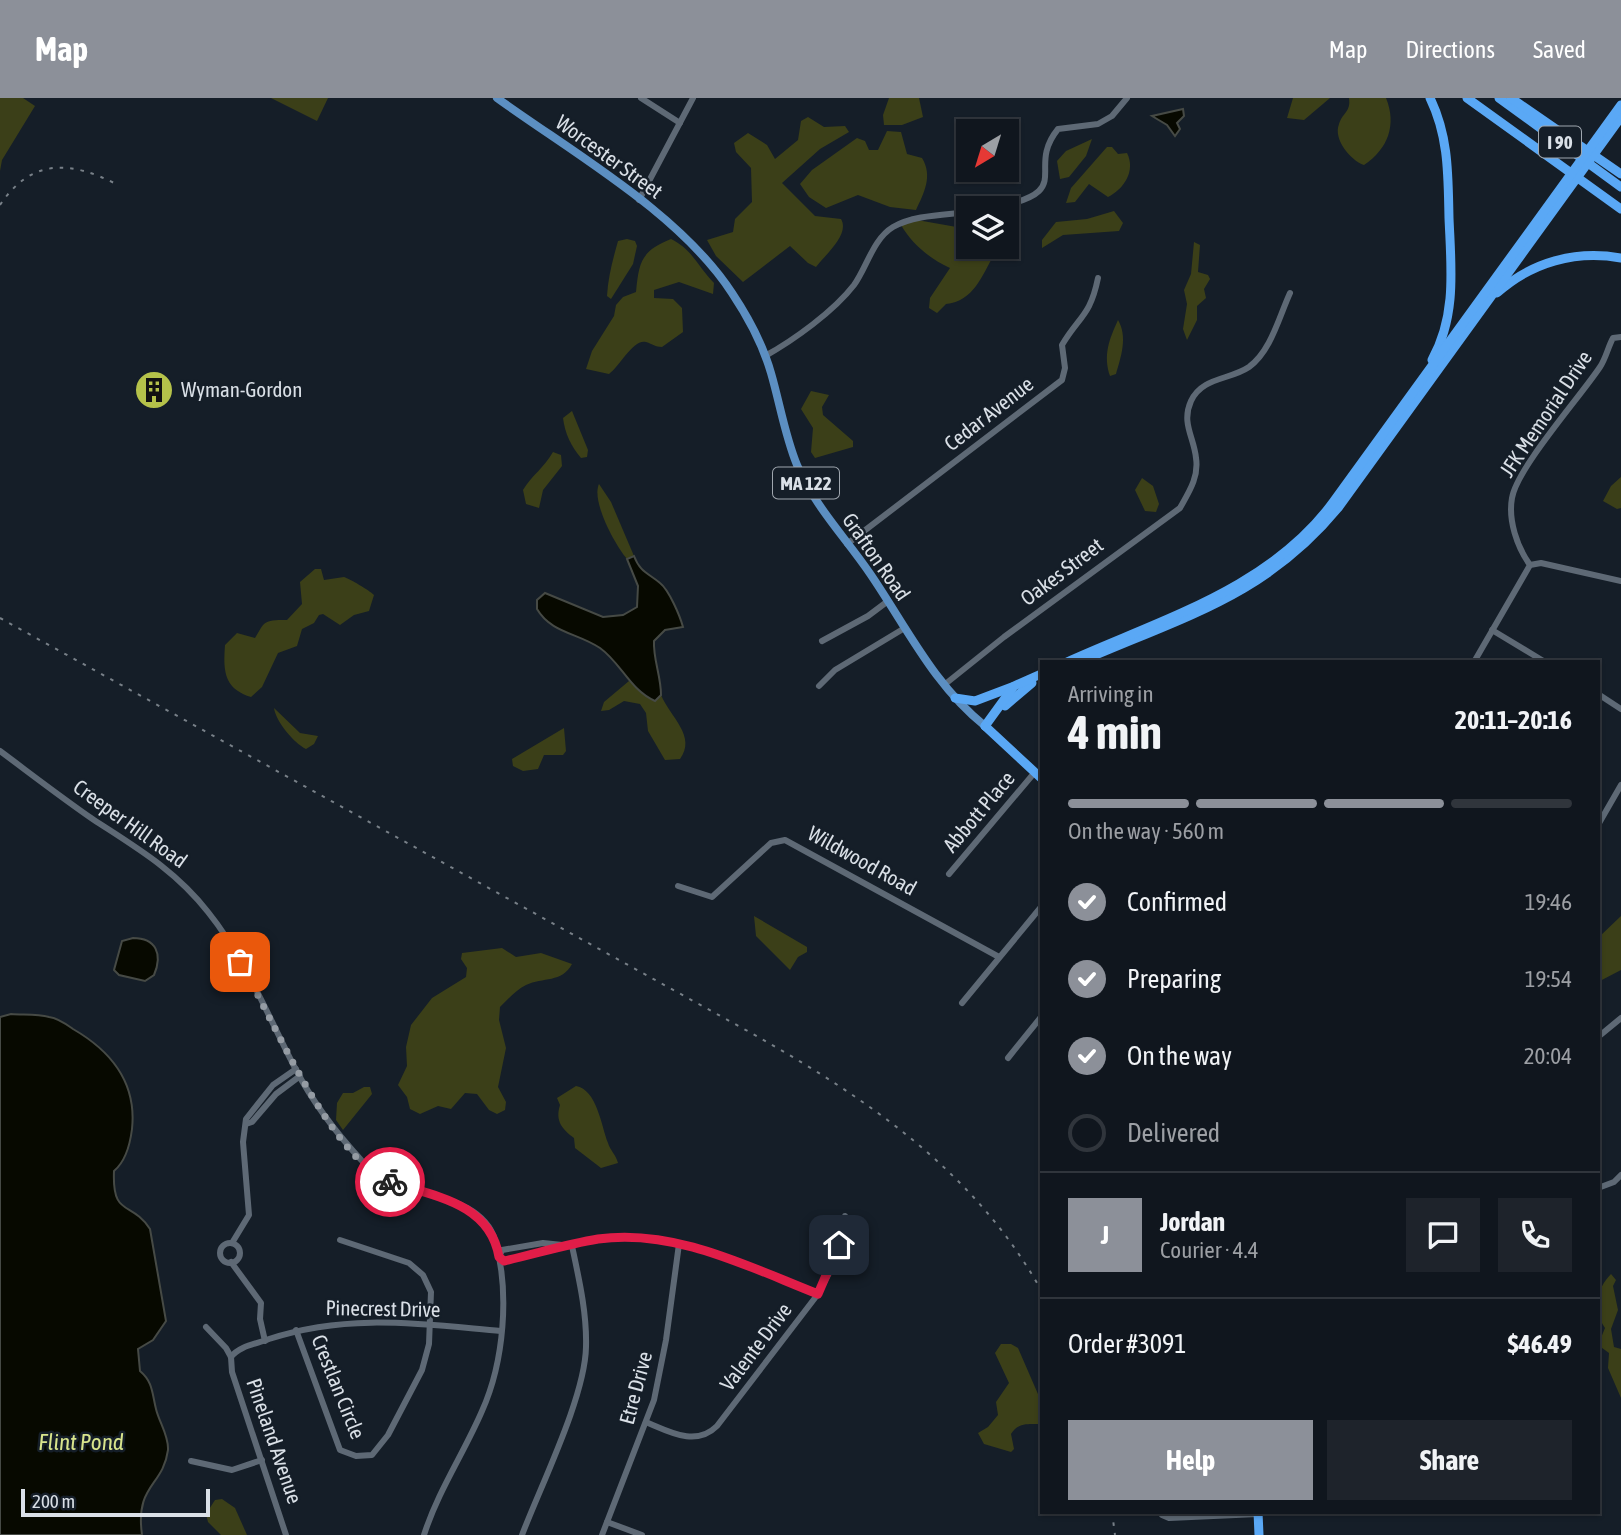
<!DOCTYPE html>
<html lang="en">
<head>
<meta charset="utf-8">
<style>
	body { margin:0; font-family:"Asap Condensed",sans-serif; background:#1e232b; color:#f1f3f6; height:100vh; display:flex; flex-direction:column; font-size:26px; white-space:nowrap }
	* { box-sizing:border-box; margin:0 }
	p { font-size:23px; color:#9c9fa4 }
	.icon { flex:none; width:38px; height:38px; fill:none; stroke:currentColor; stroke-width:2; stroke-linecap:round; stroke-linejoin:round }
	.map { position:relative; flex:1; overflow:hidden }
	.panel { position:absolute; left:1040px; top:562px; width:560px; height:854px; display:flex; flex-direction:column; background:#10161e; border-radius:0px; box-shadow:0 2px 5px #0004,0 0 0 2px #30353c }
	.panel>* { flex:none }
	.needle { width:46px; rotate:218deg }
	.tools { position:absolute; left:956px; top:21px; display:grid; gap:14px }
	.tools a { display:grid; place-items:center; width:63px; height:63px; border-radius:0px; background:#10161e; box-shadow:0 2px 5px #0004,0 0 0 2px #30353c; font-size:35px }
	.scale { position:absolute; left:21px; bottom:18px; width:189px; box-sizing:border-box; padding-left:7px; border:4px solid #dae0e7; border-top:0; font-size:19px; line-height:24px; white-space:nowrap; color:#dae0e7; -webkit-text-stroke:5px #151e28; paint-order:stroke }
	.pin { position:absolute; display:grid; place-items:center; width:60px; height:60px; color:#fff; margin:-30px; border-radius:14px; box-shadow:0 4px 10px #0006 }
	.courier { position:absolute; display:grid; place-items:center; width:70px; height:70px; margin:-35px; border:5px solid #e11d48; border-radius:50%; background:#fff; color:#222; box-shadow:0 2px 9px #0007 }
	.headline em { font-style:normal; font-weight:700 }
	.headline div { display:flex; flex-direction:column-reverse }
	.headline { display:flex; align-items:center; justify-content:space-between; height:119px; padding:0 28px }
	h1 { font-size:46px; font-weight:700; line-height:52px }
	.bar { display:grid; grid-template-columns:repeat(4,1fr); gap:10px 7px; align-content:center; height:84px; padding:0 28px }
	.bar i { height:9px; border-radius:5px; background:#30353c }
	.bar .on { background:#8c9099 }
	.bar p { grid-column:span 4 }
	.line { display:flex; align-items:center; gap:18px; padding:0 28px; border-top:2px solid #30353c }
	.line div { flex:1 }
	.round { display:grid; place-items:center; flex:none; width:74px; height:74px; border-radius:0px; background:#1e232b }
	ol { padding:0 28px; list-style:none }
	li { display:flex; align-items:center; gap:21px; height:77px }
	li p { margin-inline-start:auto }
	li .icon { padding:7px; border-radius:50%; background:#8c9099; color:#fff; stroke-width:4 }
	li:last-child { color:#9c9fa4 }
	li i { width:38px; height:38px; border:4px solid #30353c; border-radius:50% }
	.button { display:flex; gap:14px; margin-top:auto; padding:14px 28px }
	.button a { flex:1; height:80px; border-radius:0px; background:#8c9099; color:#fff; font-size:28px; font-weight:700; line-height:80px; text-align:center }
	.button a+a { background:#1e232b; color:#f1f3f6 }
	header { display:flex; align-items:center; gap:42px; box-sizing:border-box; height:98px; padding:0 35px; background:#8c9099; color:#fff }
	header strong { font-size:33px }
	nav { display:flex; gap:38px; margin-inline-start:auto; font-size:24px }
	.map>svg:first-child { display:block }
	.green { fill:#3b3f18 }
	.water { fill:#070900; stroke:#464a45; stroke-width:2 }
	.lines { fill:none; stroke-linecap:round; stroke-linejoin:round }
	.minor { stroke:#5e6975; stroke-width:6 }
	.major { stroke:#5c8fc2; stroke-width:8 }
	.highway { stroke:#5aa8f5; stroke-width:9 }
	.rail { stroke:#788088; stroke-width:2; stroke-dasharray:3.5 7; stroke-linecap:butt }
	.done { stroke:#959ca4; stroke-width:7; stroke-dasharray:0 12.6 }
	.route { stroke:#e11d48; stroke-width:9 }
	.labels { text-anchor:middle; stroke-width:5; stroke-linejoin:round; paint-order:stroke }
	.shield { fill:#151e28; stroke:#9fa6ae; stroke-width:2 }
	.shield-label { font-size:19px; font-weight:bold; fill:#dae0e7 }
	.street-label { font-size:21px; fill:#dae0e7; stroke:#151e28 }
	.poi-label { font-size:21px; fill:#dae0e7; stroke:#151e28; text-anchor:start }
	.water-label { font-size:23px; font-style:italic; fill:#d8e48c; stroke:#151e28 }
</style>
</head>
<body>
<header>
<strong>Map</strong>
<nav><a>Map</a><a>Directions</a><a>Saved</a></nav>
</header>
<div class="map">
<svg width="1621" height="1437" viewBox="0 0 1621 1437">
	<rect width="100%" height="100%" fill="#151e28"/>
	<g class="green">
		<path d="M0,0h23l12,8 -33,54 -2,11z"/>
		<path d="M271,0h57l-11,23z"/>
		<path d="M889,0h30l4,19 -21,8h-18l-1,-10z"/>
		<path d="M1293,0h37l-26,22 -17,-2z"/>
		<path d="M1349,0h37c11,27 2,51 -22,67 -14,-5 -31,-26 -25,-41 4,-12 12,-12 10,-26z"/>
		<path d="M808,19l16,10 21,-1 4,6 -29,17 -38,34 33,33 26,3c9,15 -15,35 -25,48l-8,-4 -18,-17 -47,36 -27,-26 -9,-16 26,-8 2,-13 17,-17 -1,-34 -15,-16 -2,-9 14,-10 19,12 8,14 23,-19 3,-19z"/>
		<path d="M887,33l14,1 6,22 15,4c11,18 2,35 -6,52l-26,-3 -32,-12 -32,13 -17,-11 -9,-13 12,-14 45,-32 8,3 4,9h9z"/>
		<path d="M1092,41l-6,17 -17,21 -9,2 -3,-18 9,-10z"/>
		<path d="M1107,49h5l6,7 9,-1c9,18 -3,36 -19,44l-19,-13 -14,18 -9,1 5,-15z"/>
		<path d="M1114,113l9,12 -4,8 -56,4 -21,13v-8l14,-18 31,-3z"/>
		<path d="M917,122l51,9v18h31c-16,23 -22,54 -53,57l-9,9 -8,-5 1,-10 20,-30c-20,-9 -38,-24 -49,-43z"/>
		<path d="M627,141l8,2 2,5 -4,18 -22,35 -4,-3c1,-19 6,-37 11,-55z"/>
		<path d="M671,141c22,11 27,28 43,44l-1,11 -34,-12 -25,8v8l19,1 9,9 1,24 -21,15c-7,0 -9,-3 -16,-5 -13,-3 -26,24 -37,32l-23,-5 6,-18 22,-35 2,-11 7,-8 13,-5c3,-30 5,-41 35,-53z"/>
		<path d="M1194,144l6,3 -2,27 10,3 2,4 -6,10 2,9 -9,8v14l-10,20 -4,-11 4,-25 -3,-14 7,-16z"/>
		<path d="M1118,222c10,17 3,37 -2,54l-6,2c-7,-21 -1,-36 8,-56z"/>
		<path d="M811,293l18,4 -7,12 1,8 30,26v6l-38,11 -4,-6 2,-24 -12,-19z"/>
		<path d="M572,313l16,39 -1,7 -6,1c-10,-12 -16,-24 -18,-40z"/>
		<path d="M553,354l8,3 1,11 -19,24 -4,18 -13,-4 -3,-14c9,-15 21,-22 30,-38z"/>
		<path d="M1621,379v31l-4,1 -14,-8 8,-15z"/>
		<path d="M1142,380l11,8 6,18 -3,8 -11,-1 -10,-21z"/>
		<path d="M599,386l12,18 23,54 -7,3c-12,-14 -36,-58 -28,-75z"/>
		<path d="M315,471h6l3,11 20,-3c6,2 25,13 30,18l-5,16 -15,4 -14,10 -17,-11 -4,1 -5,8 -12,6 -5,17 -19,7 -16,34 -11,10c-27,-8 -28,-26 -26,-52l12,-12 18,5c10,-16 7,-18 32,-18l15,-16 -2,-22z"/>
		<path d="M629,583l22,18 4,1 6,-5c9,22 36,41 19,64l-15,1 -17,-29 -2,-18 -6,-9 -16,-3 -15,9 -8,1 3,-9z"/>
		<path d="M274,610l26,25 18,3 -4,8 -8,5c-12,-6 -30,-27 -32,-41z"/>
		<path d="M564,630l2,23 -3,4h-19l-6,14 -15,2 -10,-5 -1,-7z"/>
		<path d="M754,818l53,31v5l-9,5 -8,13 -34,-34z"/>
		<path d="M1621,818v54l-23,12v-44z"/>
		<path d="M502,850l14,9 25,-4 31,11c-10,19 -29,13 -46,21 -10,5 -18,14 -26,22l-1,13 7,28 -8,39 8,15 -1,8 -8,4 -8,-4 -12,-16 -12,-1 -14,16 -13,-3 -18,8 -10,-5 -3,-12 -9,-12 9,-19 -1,-19 5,-22 21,-27 34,-21 1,-9 -6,-9 1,-6z"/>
		<path d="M576,988c21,4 25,39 32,57 2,7 8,12 10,20l-17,5 -26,-20 -1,-10c-12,-9 -19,-17 -14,-33l-3,-7z"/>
		<path d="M364,989h6l2,7 -29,36 -7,-10 1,-17 6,-10h10z"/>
		<path d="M1611,1176l5,6 -3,6 5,24 -7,19 3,18 7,2v49l-13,-30 1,-15 -11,-8 7,-17c-12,-18 -9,-39 6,-54z"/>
		<path d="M1001,1246h10l7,4 23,53v23c-12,0 -23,-2 -30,10l3,15 -3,3 -27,-8 -6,-11 10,-6 10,-12 -2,-13 13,-19 -14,-30z"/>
		<path d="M222,1401l13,9 12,27h-26l-13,-13 -2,-8 9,-14z"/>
	</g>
	<g class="water">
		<path d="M1183,11l1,7 -7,7 3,6 -5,7 -8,-11 -15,-9z"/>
		<path d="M634,458c6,16 14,17 26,27 9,7 20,33 23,44l-18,3 -11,11c-1,18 7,35 7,54l-6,6c-25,-11 -34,-38 -55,-53 -22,-15 -49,-15 -63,-39v-9l8,-7 58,24 20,-2 14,-8 1,-21 -11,-27z"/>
		<path d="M133,840c23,0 30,16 21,37l-9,6 -26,-6 -5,-5 8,-29z"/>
		<path d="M11,916c13,1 26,0 38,3 9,1 17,7 24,12 38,22 64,53 59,100 -2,16 -6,32 -18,42 -2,47 17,29 36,58l16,92 -13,19 -15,9 2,22c13,11 12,22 16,38 3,13 13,27 12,41 -5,37 -33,34 -26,85h-142v-518z"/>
	</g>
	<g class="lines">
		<g class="minor">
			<path d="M641,0l39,25"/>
			<path d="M639,102l54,-102"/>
			<path d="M993,110c86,-17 31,-37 65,-79l40,-5 14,-8 15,-18"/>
			<path d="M765,258c29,-16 69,-45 89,-71 13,-18 19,-46 39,-58 21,-12 51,-12 75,-15"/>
			<path d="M847,446l215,-164 3,-12 -3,-23c17,-29 28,-28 36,-67"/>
			<path d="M1530,467l11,-2 80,18"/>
			<path d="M1492,532l53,32"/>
			<path d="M822,543l46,-25 20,-15"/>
			<path d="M1474,564l56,-97c-13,-18 -22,-45 -18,-67 5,-30 68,-101 88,-131 6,-9 8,-20 13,-29l8,-1"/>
			<path d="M944,587l60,-48 176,-129c9,-16 19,-31 16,-50 -2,-21 -15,-35 -5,-57 11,-24 39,-21 58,-34 22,-16 30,-50 41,-74"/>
			<path d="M819,588l16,-16 68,-41"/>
			<path d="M1598,596l23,15"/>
			<path d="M0,653c31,23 62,47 94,69 43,28 81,50 114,92 37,46 60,104 87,156 18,35 42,66 68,94 32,35 117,27 132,78 15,52 9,122 -13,171 -18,42 -44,80 -58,124"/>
			<path d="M1598,727l23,-40"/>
			<path d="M949,776l86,-102"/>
			<path d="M678,788l34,11 59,-54 14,-3 214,117"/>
			<path d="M962,905l79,-96"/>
			<path d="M1598,939l23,-19"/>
			<path d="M1008,960l33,-41"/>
			<path d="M246,1026l6,-2 24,-28 24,-18"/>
			<path d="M1598,1090l16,-6 7,-7"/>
			<path d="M232,1145l17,-28 -6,-73 3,-23 27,-34 23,-16"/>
			<circle cx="230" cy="1155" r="10"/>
			<path d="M572,1148l-29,-3 -41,7 -3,7 5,4c31,-7 63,-17 94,-21 76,-12 151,27 220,54"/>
			<path d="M231,1164l30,41 -1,16 5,22"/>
			<path d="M206,1229l20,21 5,9 1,15 54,163"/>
			<path d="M296,1232l44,120 16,6 16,-1 16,-20 34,-65 7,-26 2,-52 -8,-17 -14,-12 -69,-23"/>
			<path d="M231,1259c8,-11 25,-13 38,-18 79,-26 151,-15 232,-8"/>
			<path d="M646,1324c24,10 50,25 71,4l101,-132 17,-32 10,-46"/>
			<path d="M191,1363l41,9 30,-10"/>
			<path d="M1162,1417l7,3 89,-4"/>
			<path d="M607,1424l35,13"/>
			<path d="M522,1437c19,-50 63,-138 64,-188 1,-34 -7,-68 -14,-101"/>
			<path d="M602,1437l52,-135 12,-60 13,-96"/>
		</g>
		<path class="major" d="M497,0c76,55 183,115 235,195 16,24 31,52 39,80 9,31 14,63 26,92 18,42 49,73 74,110 36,53 63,110 114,151"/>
		<g class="highway">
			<path d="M1430,0c19,39 18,78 19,120 2,49 8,97 -17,142"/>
			<path d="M1467,0l154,111"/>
			<path d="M1499,0l122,89"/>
			<path d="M1511,0l110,76"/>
			<path d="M1497,195c35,-31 78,-43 124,-35"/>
			<path d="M1091,559c98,-42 177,-64 247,-149l283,-391"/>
			<path d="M1067,564c95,-43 204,-74 267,-161l287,-396"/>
			<path d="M955,600l20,3 37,-14"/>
			<path d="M1005,608l27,-23"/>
			<path d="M985,628l29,-40 27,-12"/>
			<path d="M985,628l56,52"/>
			<path d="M1258,1414l1,23"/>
		</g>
		<g class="rail">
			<path d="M0,107c32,-48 72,-44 118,-20"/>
			<path d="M0,520l753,416c115,65 222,138 288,256"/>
			<path d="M1112,1414l3,23"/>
		</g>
	</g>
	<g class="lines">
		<path class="done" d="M240,864c32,55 92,198 150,220"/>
		<path class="route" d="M390,1084c44,14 100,21 109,75l5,4c31,-7 63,-17 94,-22 76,-11 151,28 220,55l21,-49"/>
	</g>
	<defs>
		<symbol id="building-disc" viewBox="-11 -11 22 22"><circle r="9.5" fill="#b5c24a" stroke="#151e28"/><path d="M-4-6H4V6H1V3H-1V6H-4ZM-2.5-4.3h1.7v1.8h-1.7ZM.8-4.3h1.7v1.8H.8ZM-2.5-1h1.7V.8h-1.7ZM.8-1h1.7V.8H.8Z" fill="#111"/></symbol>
	</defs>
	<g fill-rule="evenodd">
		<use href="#building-disc" x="132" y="270" width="44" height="44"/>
	</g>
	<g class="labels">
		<g class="shield">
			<rect x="1539" y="28.5" width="42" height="31" rx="5"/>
			<rect x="773" y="369.5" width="66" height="31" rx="5"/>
		</g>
		<g class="shield-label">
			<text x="1560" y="51">I 90</text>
			<text x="806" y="392">MA 122</text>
		</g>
		<g class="street-label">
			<text transform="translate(609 59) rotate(36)" y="7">Worcester Street</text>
			<text transform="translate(989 316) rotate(-38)" y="7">Cedar Avenue</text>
			<text transform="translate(1546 316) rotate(-56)" y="7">JFK Memorial Drive</text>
			<text transform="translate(876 459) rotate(55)" y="7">Grafton Road</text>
			<text transform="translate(1062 474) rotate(-37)" y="7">Oakes Street</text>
			<text transform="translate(979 714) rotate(-50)" y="7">Abbott Place</text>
			<text transform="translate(130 726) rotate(36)" y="7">Creeper Hill Road</text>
			<text transform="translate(862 763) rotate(29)" y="7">Wildwood Road</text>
			<text transform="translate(383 1211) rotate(1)" y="7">Pinecrest Drive</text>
			<text transform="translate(756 1249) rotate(-53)" y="7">Valente Drive</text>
			<text transform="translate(338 1289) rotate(68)" y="7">Crestlan Circle</text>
			<text transform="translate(636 1290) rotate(-75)" y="7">Etre Drive</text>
			<text transform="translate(274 1343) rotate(71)" y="7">Pineland Avenue</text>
		</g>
		<g class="poi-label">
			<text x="181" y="299">Wyman-Gordon</text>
		</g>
		<g class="water-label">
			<text x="81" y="1352">Flint Pond</text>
		</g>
	</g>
</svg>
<div class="tools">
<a><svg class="needle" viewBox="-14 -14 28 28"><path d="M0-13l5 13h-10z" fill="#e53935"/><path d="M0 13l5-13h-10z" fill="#9c9fa4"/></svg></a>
<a><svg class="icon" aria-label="layers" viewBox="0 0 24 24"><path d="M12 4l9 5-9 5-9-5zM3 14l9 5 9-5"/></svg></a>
</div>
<div class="scale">200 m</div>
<div class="pin" style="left:240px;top:864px;background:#ea580c"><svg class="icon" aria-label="bag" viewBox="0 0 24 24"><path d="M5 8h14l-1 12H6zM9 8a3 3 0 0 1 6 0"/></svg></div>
<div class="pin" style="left:839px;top:1147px;background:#1f2937"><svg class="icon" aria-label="home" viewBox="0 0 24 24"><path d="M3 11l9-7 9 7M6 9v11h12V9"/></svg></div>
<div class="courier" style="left:390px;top:1084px"><svg class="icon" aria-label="bike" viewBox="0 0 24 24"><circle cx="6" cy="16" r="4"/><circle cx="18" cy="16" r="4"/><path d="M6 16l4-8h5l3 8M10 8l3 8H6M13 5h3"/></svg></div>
<section class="panel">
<div class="headline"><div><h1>4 min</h1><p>Arriving in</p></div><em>20:11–20:16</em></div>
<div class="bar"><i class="on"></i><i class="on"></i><i class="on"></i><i></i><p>On the way · 560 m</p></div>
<ol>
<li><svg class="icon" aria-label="check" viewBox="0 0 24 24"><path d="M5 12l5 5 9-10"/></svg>Confirmed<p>19:46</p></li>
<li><svg class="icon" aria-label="check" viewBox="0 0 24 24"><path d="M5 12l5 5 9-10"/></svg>Preparing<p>19:54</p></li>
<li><svg class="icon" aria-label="check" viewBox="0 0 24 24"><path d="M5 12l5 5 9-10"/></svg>On the way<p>20:04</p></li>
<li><i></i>Delivered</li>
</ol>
<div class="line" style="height:126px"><b class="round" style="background:#8c9099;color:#fff">J</b><div><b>Jordan</b><p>Courier · 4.4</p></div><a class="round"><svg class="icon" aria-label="chat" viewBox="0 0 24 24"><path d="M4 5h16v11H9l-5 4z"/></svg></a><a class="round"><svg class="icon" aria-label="phone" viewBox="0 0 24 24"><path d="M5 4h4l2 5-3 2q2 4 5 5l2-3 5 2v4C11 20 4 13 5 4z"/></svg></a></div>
<div class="line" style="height:91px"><div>Order #3091</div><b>$46.49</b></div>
<div class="button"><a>Help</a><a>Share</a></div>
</section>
</div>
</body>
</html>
